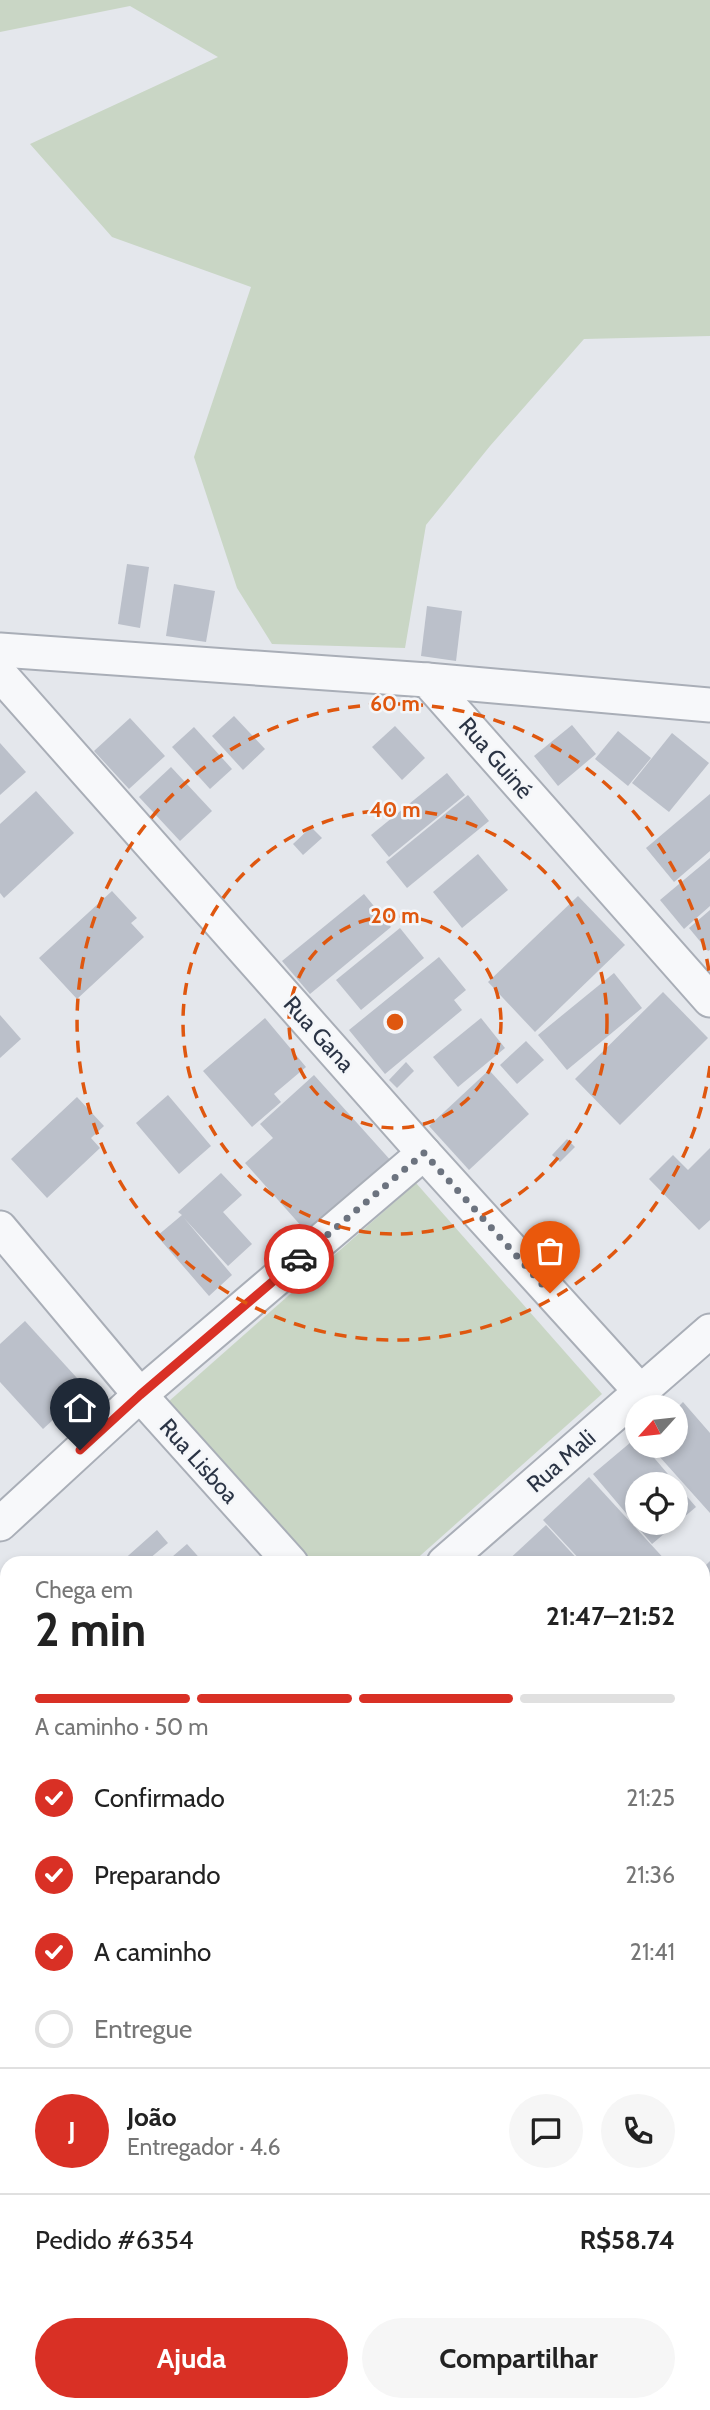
<!DOCTYPE html>
<html lang="pt">
<head>
<meta charset="utf-8">
<style>
	body { margin:0; font-family:Cabin,sans-serif; background:#f6f6f6; color:#222; height:100vh; display:flex; flex-direction:column; font-size:26px; white-space:nowrap }
	* { box-sizing:border-box; margin:0 }
	p { font-size:23px; color:#767676 }
	.icon { flex:none; width:38px; height:38px; fill:none; stroke:currentColor; stroke-width:2; stroke-linecap:round; stroke-linejoin:round }
	.map { position:relative; flex:1; overflow:hidden }
	.details { position:absolute; left:0px; top:1556px; width:710px; height:856px; display:flex; flex-direction:column; background:#fff; border-radius:21px 21px 0 0; box-shadow:0 4px 10px #0003 }
	.details>* { flex:none }
	.needle { width:46px; rotate:243deg }
	.tools { position:absolute; left:625px; top:1395px; display:grid; gap:14px }
	.tools a { display:grid; place-items:center; width:63px; height:63px; border-radius:50%; background:#fff; box-shadow:0 4px 10px #0003; font-size:35px }
	.pin { position:absolute; display:grid; place-items:center; width:60px; height:60px; color:#fff; margin:-72px -30px; border-radius:50% 50% 50% 0; rotate:-45deg; box-shadow:0 0 7px #0007 }
	.pin .icon { rotate:45deg }
	.courier { position:absolute; display:grid; place-items:center; width:70px; height:70px; margin:-35px; border:5px solid #d93025; border-radius:50%; background:#fff; color:#222; box-shadow:0 2px 9px #0007 }
	.headline em { font-style:normal; font-weight:700 }
	.headline div { display:flex; flex-direction:column-reverse }
	.headline { display:flex; align-items:center; justify-content:space-between; height:119px; padding:0 35px }
	h1 { font-size:46px; font-weight:700; line-height:52px }
	.bar { display:grid; grid-template-columns:repeat(4,1fr); gap:10px 7px; align-content:center; height:84px; padding:0 35px }
	.bar i { height:9px; border-radius:5px; background:#e0e0e0 }
	.bar .on { background:#d93025 }
	.bar p { grid-column:span 4 }
	.line { display:flex; align-items:center; gap:18px; padding:0 35px; border-top:2px solid #e0e0e0 }
	.line div { flex:1 }
	.round { display:grid; place-items:center; flex:none; width:74px; height:74px; border-radius:37px; background:#f6f6f6 }
	ol { padding:0 35px; list-style:none }
	li { display:flex; align-items:center; gap:21px; height:77px }
	li p { margin-inline-start:auto }
	li .icon { padding:7px; border-radius:50%; background:#d93025; color:#fff; stroke-width:4 }
	li:last-child { color:#767676 }
	li i { width:38px; height:38px; border:4px solid #e0e0e0; border-radius:50% }
	.button { display:flex; gap:14px; margin-top:auto; padding:14px 35px }
	.button a { flex:1; height:80px; border-radius:42px; background:#d93025; color:#fff; font-size:28px; font-weight:700; line-height:80px; text-align:center }
	.button a+a { background:#f6f6f6; color:#222 }
	.map>svg:first-child { display:block }
	.green { fill:#c9d6c5 }
	.building { fill:#bbc0ca; fill-rule:evenodd }
	.lines { fill:none; stroke-linecap:round; stroke-linejoin:round }
	.minor-casing { stroke:#a9aeb7; stroke-width:37 }
	.minor { stroke:#f7f8fa; stroke-width:33 }
	.done { stroke:#6c737f; stroke-width:7; stroke-dasharray:0 12.6 }
	.route { stroke:#d93025; stroke-width:9 }
	.ring { fill:none; stroke:#df570f; stroke-width:3.5; stroke-dasharray:12 9 }
	.labels { text-anchor:middle; stroke-width:5; stroke-linejoin:round; paint-order:stroke }
	.street-label { font-size:23px; fill:#2b3445; stroke:#f4f6f9 }
	.centre { fill:#df570f; stroke:#f4f6f9; stroke-width:3.5 }
	.ring-label { font-size:21px; text-anchor:middle; font-weight:bold; fill:#df570f; stroke:#f4f6f9; stroke-width:5; stroke-linejoin:round; paint-order:stroke }
</style>
</head>
<body>
<div class="map">
<svg width="710" height="2410" viewBox="0 0 710 2410">
	<rect width="100%" height="100%" fill="#e4e7ec"/>
	<g class="green">
		<path d="M0,0h710v336l-126,3 -94,107 -64,79 -21,123 -133,-4 -35,-56 -43,-131 57,-170 -139,-50 -82,-93 188,-87 -88,-51 -130,26z"/>
		<path d="M416,1183l186,211 -190,169h-103l-141,-161z"/>
		<path d="M7,1759v160l-7,6v-160z"/>
	</g>
	<g class="building">
		<path d="M127,564l22,3 -9,61 -22,-4z"/>
		<path d="M174,584l41,7 -9,51 -40,-6z"/>
		<path d="M427,606l35,5 -6,50 -35,-5z"/>
		<path d="M234,716l31,33 -22,21 -31,-34z"/>
		<path d="M130,718l35,38 -36,33 -35,-38z"/>
		<path d="M572,725l24,29 -38,32 -24,-30z"/>
		<path d="M395,726l30,32 -23,22 -30,-33z"/>
		<path d="M194,727l38,42 -22,20 -38,-42z"/>
		<path d="M618,731l33,27 -23,28 -33,-27z"/>
		<path d="M672,733l37,30 -40,49 -37,-29z"/>
		<path d="M0,743l26,29 -26,23z"/>
		<path d="M171,767l41,44 -32,30 -41,-44z"/>
		<path d="M447,773l18,22 -76,62 -18,-22z"/>
		<path d="M36,791l38,42 -70,65 -4,-5v-69z"/>
		<path d="M710,794v57l-36,31 -28,-34z"/>
		<path d="M468,795l21,26 -82,67 -21,-26z"/>
		<path d="M311,827l11,11 -19,17 -10,-11z"/>
		<path d="M478,854l30,36 -46,38 -29,-36z"/>
		<path d="M710,858v48l-26,23 -24,-29z"/>
		<path d="M112,891l25,27 -6,5 13,14 -67,62 -38,-41z"/>
		<path d="M364,894l27,33 -81,67 -28,-33z"/>
		<path d="M578,896l47,49 -90,87 -47,-50z"/>
		<path d="M710,910v40l-2,1 -19,-23z"/>
		<path d="M400,928l24,30 -63,52 -25,-30z"/>
		<path d="M439,957l27,33 -12,10 8,10 -77,64 -36,-44z"/>
		<path d="M614,973l28,35 -75,62 -29,-35z"/>
		<path d="M663,992l45,46 -88,87 -45,-46z"/>
		<path d="M0,1015l21,24 -21,19z"/>
		<path d="M265,1018l41,49 -32,27 7,8 -29,25 -49,-56z"/>
		<path d="M481,1018l24,30 -47,39 -25,-30z"/>
		<path d="M526,1041l18,19 -27,24 -17,-19z"/>
		<path d="M406,1062l8,9 -17,17 -8,-8z"/>
		<path d="M489,1070l40,44 -60,56 -40,-44z"/>
		<path d="M314,1075l79,88 -82,74 -66,-74 28,-25 -13,-14z"/>
		<path d="M168,1095l43,51 -32,28 -43,-51z"/>
		<path d="M77,1097l27,29 -13,12 9,10 -53,50 -36,-39z"/>
		<path d="M567,1139l8,8 -15,15 -8,-7z"/>
		<path d="M710,1148v72l-11,10 -50,-51 24,-24 15,15z"/>
		<path d="M221,1173l21,22 -19,17 29,32 -24,22 -44,-48 48,57 -23,21 -52,-60 25,-21 -4,-3z"/>
		<path d="M25,1321l62,68 -44,40 -43,-47v-38z"/>
		<path d="M683,1402l27,31v80l-60,-67h26v-37z"/>
		<path d="M637,1437v9h7l52,61 -44,37 -59,-70zM637,1484h39v38h-39z"/>
		<path d="M589,1477l79,86h-85l-40,-43z"/>
		<path d="M546,1525l35,38h-76z"/>
		<path d="M157,1530l11,13 -19,16 3,4h-32z"/>
		<path d="M187,1544l17,19h-39z"/>
		<path d="M710,1561v63l-6,-8v-49z"/>
		<path d="M7,1618v48l-7,-10v-33z"/>
		<path d="M710,1714v109l-6,3v-110z"/>
	</g>
	<g class="lines">
		<defs>
			<g id="minor">
				<path d="M0,650l427,30 283,320"/>
				<path d="M0,674l424,479 217,239"/>
				<path d="M427,680l283,25"/>
				<path d="M0,1228l140,167 151,168"/>
				<path d="M0,1524l140,-129 284,-242"/>
				<path d="M444,1563l266,-232"/>
				<path d="M704,1693l6,-2"/>
				<path d="M0,1945l7,-2"/>
			</g>
		</defs>
		<use href="#minor" class="minor-casing"/>
		<use href="#minor" class="minor"/>
	</g>
	<g class="lines">
		<path class="done" d="M299,1259l125,-106 126,140"/>
		<path class="route" d="M80,1450l60,-55 159,-136"/>
	</g>
	<g class="ring">
		<circle cx="395" cy="1022" r="106"/>
		<circle cx="395" cy="1022" r="212"/>
		<path d="M710 1066A318 318 0 1 1 710 978"/>
	</g>
	<g class="labels">
		<g class="street-label">
			<text transform="translate(496 758) rotate(49)" y="8">Rua Guiné</text>
			<text transform="translate(319 1034) rotate(48)" y="8">Rua Gana</text>
			<text transform="translate(199 1461) rotate(48)" y="8">Rua Lisboa</text>
			<text transform="translate(561 1461) rotate(-41)" y="8">Rua Mali</text>
		</g>
	</g>
	<circle cx="395" cy="1022" r="10" class="centre"/>
	<g class="ring-label">
		<text x="395" y="711">60 m</text>
		<text x="395" y="817">40 m</text>
		<text x="395" y="923">20 m</text>
	</g>
</svg>
<div class="tools">
<a><svg class="needle" viewBox="-14 -14 28 28"><path d="M0-13l5 13h-10z" fill="#e53935"/><path d="M0 13l5-13h-10z" fill="#767676"/></svg></a>
<a><svg class="icon" aria-label="locate" viewBox="0 0 24 24"><circle cx="12" cy="12" r="6"/><path d="M12 2v4M12 18v4M2 12h4M18 12h4"/></svg></a>
</div>
<div class="pin" style="left:550px;top:1293px;background:#ea580c"><svg class="icon" aria-label="bag" viewBox="0 0 24 24"><path d="M5 8h14l-1 12H6zM9 8a3 3 0 0 1 6 0"/></svg></div>
<div class="pin" style="left:80px;top:1450px;background:#1f2937"><svg class="icon" aria-label="home" viewBox="0 0 24 24"><path d="M3 11l9-7 9 7M6 9v11h12V9"/></svg></div>
<div class="courier" style="left:299px;top:1259px"><svg class="icon" aria-label="car" viewBox="0 0 24 24"><path d="M5 17H2v-5l4-1 3-4h7l3 4 3 1v5h-3M9 17h6M6 11h13"/><circle cx="7" cy="17" r="2"/><circle cx="17" cy="17" r="2"/></svg></div>
<section class="details">
<div class="headline"><div><h1>2 min</h1><p>Chega em</p></div><em>21:47–21:52</em></div>
<div class="bar"><i class="on"></i><i class="on"></i><i class="on"></i><i></i><p>A caminho · 50 m</p></div>
<ol>
<li><svg class="icon" aria-label="check" viewBox="0 0 24 24"><path d="M5 12l5 5 9-10"/></svg>Confirmado<p>21:25</p></li>
<li><svg class="icon" aria-label="check" viewBox="0 0 24 24"><path d="M5 12l5 5 9-10"/></svg>Preparando<p>21:36</p></li>
<li><svg class="icon" aria-label="check" viewBox="0 0 24 24"><path d="M5 12l5 5 9-10"/></svg>A caminho<p>21:41</p></li>
<li><i></i>Entregue</li>
</ol>
<div class="line" style="height:126px"><b class="round" style="background:#d93025;color:#fff">J</b><div><b>João</b><p>Entregador · 4.6</p></div><a class="round"><svg class="icon" aria-label="chat" viewBox="0 0 24 24"><path d="M4 5h16v11H9l-5 4z"/></svg></a><a class="round"><svg class="icon" aria-label="phone" viewBox="0 0 24 24"><path d="M5 4h4l2 5-3 2q2 4 5 5l2-3 5 2v4C11 20 4 13 5 4z"/></svg></a></div>
<div class="line" style="height:91px"><div>Pedido #6354</div><b>R$58.74</b></div>
<div class="button"><a>Ajuda</a><a>Compartilhar</a></div>
</section>
</div>
</body>
</html>
